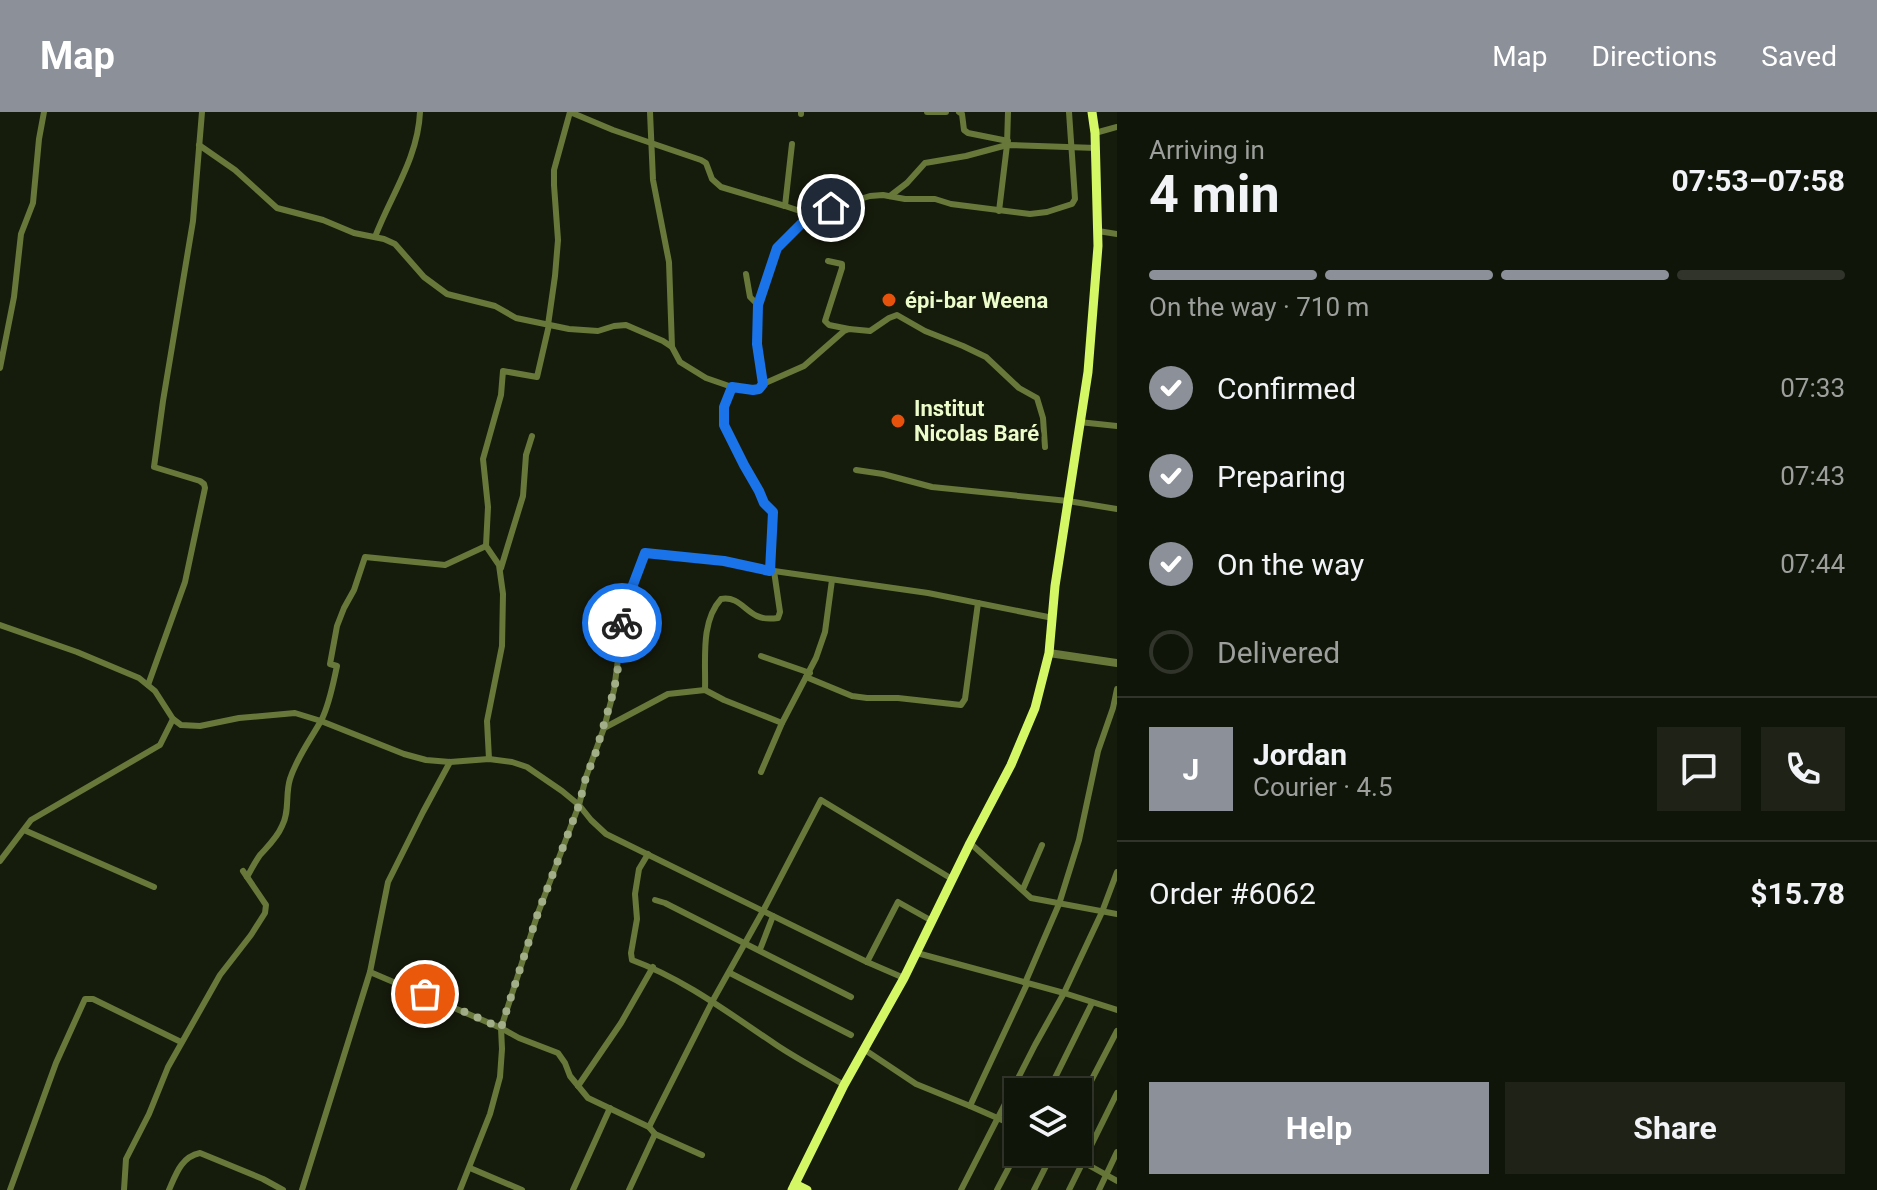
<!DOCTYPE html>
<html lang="en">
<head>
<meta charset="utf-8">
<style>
	body { margin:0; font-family:Roboto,sans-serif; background:#1e2217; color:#f1f3f6; height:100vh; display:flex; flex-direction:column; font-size:30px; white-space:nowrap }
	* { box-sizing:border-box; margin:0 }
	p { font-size:26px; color:#9c9f9c }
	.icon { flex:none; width:44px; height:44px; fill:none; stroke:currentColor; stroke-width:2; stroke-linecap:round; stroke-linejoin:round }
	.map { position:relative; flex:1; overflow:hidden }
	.side { display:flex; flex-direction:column; background:#101509; width:760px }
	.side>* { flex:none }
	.controls { position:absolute; left:1004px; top:966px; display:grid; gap:16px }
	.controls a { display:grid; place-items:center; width:88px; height:88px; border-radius:0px; background:#101509; box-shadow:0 8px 32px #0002,0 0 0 2px #30342a; font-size:40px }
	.pin { position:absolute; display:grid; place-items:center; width:68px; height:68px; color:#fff; margin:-34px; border:4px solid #fff; border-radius:50%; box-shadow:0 2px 8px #0007 }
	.courier { position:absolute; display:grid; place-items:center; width:80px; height:80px; margin:-40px; border:6px solid #1a73e8; border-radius:50%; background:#fff; color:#222; box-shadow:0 2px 10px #0007 }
	.headline em { font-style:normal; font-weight:700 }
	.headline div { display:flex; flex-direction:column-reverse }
	.headline { display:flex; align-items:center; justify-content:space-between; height:136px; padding:0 32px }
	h1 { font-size:52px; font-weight:700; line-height:60px }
	.bar { display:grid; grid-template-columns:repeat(4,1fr); gap:12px 8px; align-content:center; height:96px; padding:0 32px }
	.bar i { height:10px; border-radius:6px; background:#30342a }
	.bar .on { background:#8c9099 }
	.bar p { grid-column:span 4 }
	.line { display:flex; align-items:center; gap:20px; padding:0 32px; border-top:2px solid #30342a }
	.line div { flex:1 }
	.round { display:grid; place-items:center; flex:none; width:84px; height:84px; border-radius:0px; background:#1e2217 }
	ol { padding:0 32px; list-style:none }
	li { display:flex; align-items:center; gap:24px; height:88px }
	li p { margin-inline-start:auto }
	li .icon { padding:8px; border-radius:50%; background:#8c9099; color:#fff; stroke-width:4 }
	li:last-child { color:#9c9f9c }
	li i { width:44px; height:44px; border:4px solid #30342a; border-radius:50% }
	.button { display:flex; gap:16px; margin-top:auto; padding:16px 32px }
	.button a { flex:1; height:92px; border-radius:0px; background:#8c9099; color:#fff; font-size:32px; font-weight:700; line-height:92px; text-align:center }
	.button a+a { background:#1e2217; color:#f1f3f6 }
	header { display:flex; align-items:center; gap:48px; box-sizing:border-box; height:112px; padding:0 40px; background:#8c9099; color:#fff }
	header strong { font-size:38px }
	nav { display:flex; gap:44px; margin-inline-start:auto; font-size:28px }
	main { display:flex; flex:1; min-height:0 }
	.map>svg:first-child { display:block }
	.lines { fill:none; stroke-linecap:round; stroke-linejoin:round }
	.minor { stroke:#68783a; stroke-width:6 }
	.tertiary { stroke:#68783a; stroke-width:8 }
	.secondary { stroke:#d4f766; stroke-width:9 }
	.done { stroke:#a1ae88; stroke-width:8; stroke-dasharray:0 14.4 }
	.route { stroke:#1a73e8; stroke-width:10 }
	.poi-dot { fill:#e6510c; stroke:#161c0c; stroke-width:3 }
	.labels { text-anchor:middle; stroke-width:6; stroke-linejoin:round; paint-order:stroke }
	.poi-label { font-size:22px; font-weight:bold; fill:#ecfcca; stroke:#161c0c; text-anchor:start }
</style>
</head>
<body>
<header>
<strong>Map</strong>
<nav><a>Map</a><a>Directions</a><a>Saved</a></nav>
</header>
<main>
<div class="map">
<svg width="1117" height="1078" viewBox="0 0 1117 1078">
	<rect width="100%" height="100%" fill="#161c0c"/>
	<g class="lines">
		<g class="minor">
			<path d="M650,0l3,68 16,82 3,85"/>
			<path d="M927,0h19"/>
			<path d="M959,0l3,2 2,16 4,3 40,8"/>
			<path d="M801,2v-2"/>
			<path d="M1095,21l22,-6"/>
			<path d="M199,33l36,25 42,38 46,12 31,13 30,6 11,5 29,33 23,17 48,12 21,12 53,11 29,2 16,-5 12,-1 37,16 9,6 8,15 26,16 26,9 21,3 6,-1 4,-5 -6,-40 1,-39 19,-57 29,-29v-6l-21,-7 -64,-19 -9,-8 -6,-16 -5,-3 -88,-30 -43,-18 -16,58v15l4,55 -3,36 -7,49"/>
			<path d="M890,84l17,-13 18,-20 41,-7 41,-11 1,-33"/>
			<path d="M785,94l7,-62"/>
			<path d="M999,99l8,-66 89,3"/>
			<path d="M807,103l63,-19 13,-1 22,4h30l16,5 79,10 17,-2 25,-8 3,-5 -6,-87"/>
			<path d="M1098,119l19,3"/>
			<path d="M375,125c16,-42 43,-79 45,-125"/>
			<path d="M828,149l14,3v4l-17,53 4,4 20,4"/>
			<path d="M746,162l4,23 8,8"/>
			<path d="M0,256l14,-71 7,-63 12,-31 6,-64 5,-27"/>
			<path d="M763,272l41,-18 40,-35 5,-2 21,2 19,-13 8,-3 28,16 38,15 23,11 33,31 18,10 6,20 2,29"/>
			<path d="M732,275l-8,20v18l40,78 9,9 -3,59"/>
			<path d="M1079,310l38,4"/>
			<path d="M856,358l27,4 49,13 136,14 49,8"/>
			<path d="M501,456l22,-72 3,-41 6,-19"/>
			<path d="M0,513l77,27 62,26 16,13 18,28 8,6 19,1 39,-8 56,-5 26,8 83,33 22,6 24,2 39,-3 23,3 15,5 35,24 17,14 12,15 15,14 261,128 37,16"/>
			<path d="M761,544l49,17"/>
			<path d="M806,565l46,19 15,2h31l63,7 4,-6 13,-96"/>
			<path d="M148,573l37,-103 20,-94 -1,-4 -4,-3 -46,-14 9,-66 30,-180 9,-109"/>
			<path d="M705,578c1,-29 -5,-68 16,-91 17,-3 23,11 36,17 6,3 14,3 21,2l2,-6 -6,-41"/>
			<path d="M604,616l64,-34 37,-4 19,10 58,23"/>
			<path d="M489,647l-2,-38 15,-75 1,-52 -4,-29 -13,-19 2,-39 -5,-48 18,-64 2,-24 34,6 12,-52"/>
			<path d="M761,660l21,-49 34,-65 9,-26 7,-52"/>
			<path d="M24,718l130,57"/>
			<path d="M970,731l61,55 86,16"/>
			<path d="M648,742l-9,15 -4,25 2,25 -6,34 1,7c52,19 98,54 143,84 22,15 46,27 69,41"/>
			<path d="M0,749l31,-41 129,-75 13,-26"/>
			<path d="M247,765c4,-7 8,-15 13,-22 8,-9 17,-17 22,-29 8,-15 3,-31 8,-47 7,-22 21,-40 32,-60 8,-17 11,-35 15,-53l-7,-2 7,-38 7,-18 10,-18 11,-33 80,8 41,-19"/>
			<path d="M1023,777l19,-44"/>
			<path d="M655,788l10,3 186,94"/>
			<path d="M761,835l12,-31"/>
			<path d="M917,841l147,40 53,17"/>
			<path d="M867,850l31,-60 34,19"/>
			<path d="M370,860l131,56 18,10 39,15 7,10 5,13 18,22 61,29 6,7 47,21"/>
			<path d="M730,861l121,62"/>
			<path d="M1025,871l34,-79 20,-64 19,-89 15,-43 4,-19"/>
			<path d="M865,938l51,34 54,22 57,-122"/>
			<path d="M578,974l43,-63 32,-56"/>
			<path d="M1048,980l44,-89"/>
			<path d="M970,994l48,21"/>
			<path d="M1078,994l39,-75"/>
			<path d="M649,1015l63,-125 51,-91 58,-111 131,79"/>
			<path d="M1065,1040l52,29"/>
			<path d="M470,1056l52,22"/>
			<path d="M10,1078l46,-127 29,-64h8l88,43"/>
			<path d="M124,1078l2,-31 23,-45 19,-47 52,-92 31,-40 14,-22 1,-8 -23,-34"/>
			<path d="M169,1078c7,-16 12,-33 31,-37l63,26 20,11"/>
			<path d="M302,1078l68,-218 18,-90 35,-70 27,-50"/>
			<path d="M460,1078l30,-76 10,-37 2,-28 -1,-21 37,-115 41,-108 7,-28 18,-49 10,-38 11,-84 20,-53 79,8 50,10 154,22 125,25"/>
			<path d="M573,1078l37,-82"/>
			<path d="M629,1078l26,-56"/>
			<path d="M961,1078l74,-145 29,-52 38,-81 15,-40"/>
			<path d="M997,1078l21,-40"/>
			<path d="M1034,1078l19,-38"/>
			<path d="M1069,1078l48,-97"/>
			<path d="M1099,1078l18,-38"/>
		</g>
		<path class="tertiary" d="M1049,541l68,10"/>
		<g class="secondary">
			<path d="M795,1072l12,6"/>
			<path d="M792,1078l52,-105 60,-107 66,-135 41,-78 24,-57 14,-55 6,-67 33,-214 10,-126 -3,-113 -3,-21"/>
		</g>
	</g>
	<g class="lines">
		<path class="done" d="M425,882l76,34 37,-115 41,-108 7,-28 9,-22 19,-65 5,-28 3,-39"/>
		<path class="route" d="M622,511l3,-17 20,-53 79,8 46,10 3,-59 -9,-9 -5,-12 -15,-26 -20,-40v-18l8,-20 21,3 6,-1 4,-5 -6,-40 1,-39 19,-57 29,-29 1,-4 24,-7"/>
	</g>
	<g class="poi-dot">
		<circle cx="889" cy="188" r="8"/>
		<circle cx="898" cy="309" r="8"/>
	</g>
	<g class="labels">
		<g class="poi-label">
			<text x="905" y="196">épi-bar Weena</text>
			<text x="914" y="304">Institut<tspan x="914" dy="25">Nicolas Baré</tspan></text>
		</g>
	</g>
</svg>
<div class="controls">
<a><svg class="icon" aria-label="layers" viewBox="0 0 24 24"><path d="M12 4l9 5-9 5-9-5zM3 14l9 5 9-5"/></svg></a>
</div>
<div class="pin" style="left:425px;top:882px;background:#ea580c"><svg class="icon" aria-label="bag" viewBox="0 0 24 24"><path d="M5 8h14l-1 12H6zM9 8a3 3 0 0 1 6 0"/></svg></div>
<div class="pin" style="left:831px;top:96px;background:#1f2937"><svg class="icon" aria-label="home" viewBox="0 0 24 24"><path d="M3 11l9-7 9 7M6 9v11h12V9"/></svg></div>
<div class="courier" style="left:622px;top:511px"><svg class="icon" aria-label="bike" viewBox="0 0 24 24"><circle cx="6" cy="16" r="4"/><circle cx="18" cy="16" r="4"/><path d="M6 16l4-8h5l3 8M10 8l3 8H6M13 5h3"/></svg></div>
</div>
<section class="side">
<div class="headline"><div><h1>4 min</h1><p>Arriving in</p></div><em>07:53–07:58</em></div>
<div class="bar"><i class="on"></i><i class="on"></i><i class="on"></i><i></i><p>On the way · 710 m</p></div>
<ol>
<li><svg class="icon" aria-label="check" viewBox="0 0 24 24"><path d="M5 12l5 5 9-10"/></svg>Confirmed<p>07:33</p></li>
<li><svg class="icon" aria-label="check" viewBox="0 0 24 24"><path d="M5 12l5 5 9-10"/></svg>Preparing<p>07:43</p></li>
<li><svg class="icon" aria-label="check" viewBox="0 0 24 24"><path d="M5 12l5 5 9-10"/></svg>On the way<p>07:44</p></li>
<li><i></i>Delivered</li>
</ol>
<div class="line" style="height:144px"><b class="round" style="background:#8c9099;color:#fff">J</b><div><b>Jordan</b><p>Courier · 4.5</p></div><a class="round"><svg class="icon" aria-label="chat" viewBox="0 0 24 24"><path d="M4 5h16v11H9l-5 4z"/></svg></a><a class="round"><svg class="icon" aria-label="phone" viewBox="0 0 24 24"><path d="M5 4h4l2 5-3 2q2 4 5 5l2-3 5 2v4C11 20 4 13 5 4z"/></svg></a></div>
<div class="line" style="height:104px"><div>Order #6062</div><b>$15.78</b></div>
<div class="button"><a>Help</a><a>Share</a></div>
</section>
</main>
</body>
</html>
